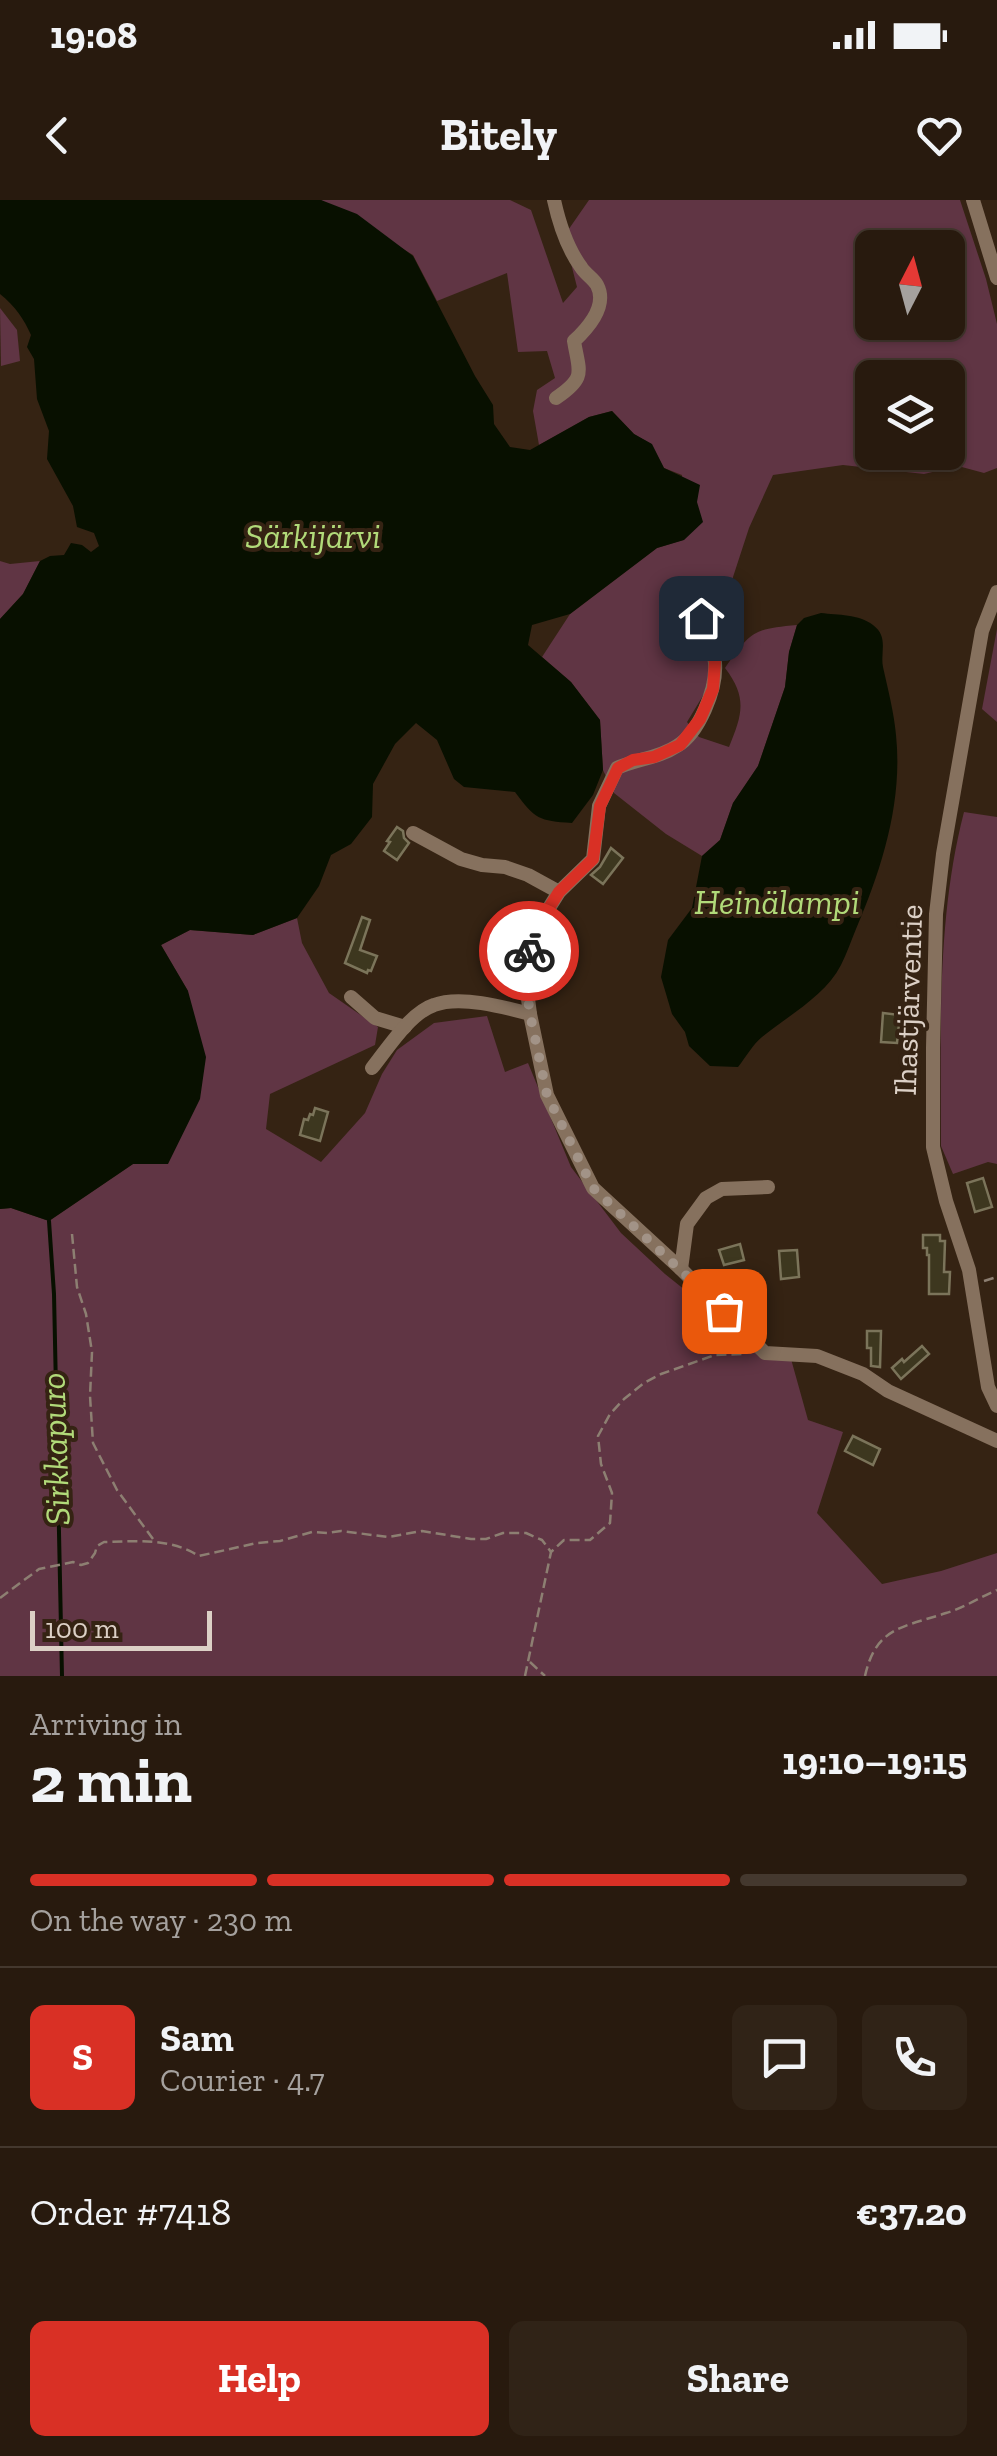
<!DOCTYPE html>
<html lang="en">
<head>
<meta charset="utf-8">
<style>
	body { margin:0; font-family:"Zilla Slab",serif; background:#302317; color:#f1f3f6; height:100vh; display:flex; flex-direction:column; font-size:38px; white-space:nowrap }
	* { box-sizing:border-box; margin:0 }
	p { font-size:32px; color:#a5a19e }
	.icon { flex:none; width:55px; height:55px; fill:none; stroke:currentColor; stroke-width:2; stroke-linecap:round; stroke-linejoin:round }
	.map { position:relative; height:1476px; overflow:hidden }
	.sheet { display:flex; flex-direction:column; background:#281a0e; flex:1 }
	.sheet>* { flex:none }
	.needle { width:65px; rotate:6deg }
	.controls { position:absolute; left:855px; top:30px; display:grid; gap:20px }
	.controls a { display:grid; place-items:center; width:110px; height:110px; border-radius:15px; background:#281a0e; box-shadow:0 2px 8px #0004,0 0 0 2px #44382e; font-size:50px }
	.scale { position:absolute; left:30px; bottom:25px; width:182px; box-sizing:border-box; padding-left:10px; border:5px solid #dcd0c6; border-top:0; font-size:28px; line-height:35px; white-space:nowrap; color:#dcd0c6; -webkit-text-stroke:8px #352313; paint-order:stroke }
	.pin { position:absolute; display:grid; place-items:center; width:85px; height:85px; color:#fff; margin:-42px; border-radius:20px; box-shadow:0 5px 15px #0006 }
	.courier { position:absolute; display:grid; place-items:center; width:100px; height:100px; margin:-50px; border:8px solid #d93025; border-radius:50%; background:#fff; color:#222; box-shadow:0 2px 12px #0007 }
	.headline em { font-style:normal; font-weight:800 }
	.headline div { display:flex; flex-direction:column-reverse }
	.headline { display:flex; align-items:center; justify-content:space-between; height:170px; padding:0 30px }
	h1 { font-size:65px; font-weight:800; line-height:75px }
	.bar { display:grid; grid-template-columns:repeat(4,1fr); gap:15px 10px; align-content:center; height:120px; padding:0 30px }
	.bar i { height:12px; border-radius:8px; background:#44382e }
	.bar .selected { background:#d93025 }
	.bar p { grid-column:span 4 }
	.line { display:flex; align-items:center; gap:25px; padding:0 30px; border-top:2px solid #44382e }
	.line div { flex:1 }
	.round { display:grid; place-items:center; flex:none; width:105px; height:105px; border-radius:15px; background:#302317 }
	.action { display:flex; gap:20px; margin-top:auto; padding:20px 30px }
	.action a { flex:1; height:115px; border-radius:15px; background:#d93025; color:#fff; font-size:40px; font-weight:800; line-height:115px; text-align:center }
	.action a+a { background:#302317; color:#f1f3f6 }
	.status { display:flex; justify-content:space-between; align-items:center; height:70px; padding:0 50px; background:#281a0e; direction:ltr }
	.status svg { height:28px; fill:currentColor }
	header { display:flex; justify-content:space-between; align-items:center; height:130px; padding:0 30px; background:#281a0e; font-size:45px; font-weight:800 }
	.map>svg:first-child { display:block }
	.green { fill:#603544; fill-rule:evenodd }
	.water { fill:#081000 }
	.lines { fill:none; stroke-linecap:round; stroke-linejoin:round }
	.stream { stroke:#081000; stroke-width:4 }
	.building { fill:#3d371f; stroke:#7b745a; stroke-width:2.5 }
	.path { stroke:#8d7f72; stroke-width:2.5; stroke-dasharray:10 5; stroke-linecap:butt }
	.minor { stroke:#86715e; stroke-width:14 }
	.done { stroke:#a29387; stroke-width:10; stroke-dasharray:0 18 }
	.route { stroke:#d93025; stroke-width:12 }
	.labels { text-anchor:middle; stroke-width:8; stroke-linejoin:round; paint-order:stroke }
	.street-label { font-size:32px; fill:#dcd0c6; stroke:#352313 }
	.water-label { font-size:35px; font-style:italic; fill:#b1da79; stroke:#352313 }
</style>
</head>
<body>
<div class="status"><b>19:08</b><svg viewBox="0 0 49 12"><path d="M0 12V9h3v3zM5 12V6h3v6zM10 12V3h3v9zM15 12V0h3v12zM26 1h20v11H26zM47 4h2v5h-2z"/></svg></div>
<header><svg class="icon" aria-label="back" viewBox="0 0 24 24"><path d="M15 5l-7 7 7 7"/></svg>Bitely<svg class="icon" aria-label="heart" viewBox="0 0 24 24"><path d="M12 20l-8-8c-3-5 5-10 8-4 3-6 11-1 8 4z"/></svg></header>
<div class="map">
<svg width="997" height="1476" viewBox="0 0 997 1476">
	<rect width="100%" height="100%" fill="#352313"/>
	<g class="green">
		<path d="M321,0h189l21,10 32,93 14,-16 -13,-51 25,-36h371l26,79 11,45v144l-13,5 -26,-7 -34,8 -81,-9 -70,10 -24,53 -16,49 -6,56 -14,-1 -5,-30 -11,-7 -2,26 16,44 -7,29 -17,28 12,15 30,10c13,-32 19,-49 -4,-79 26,-37 28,-39 72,-43l-8,27 -4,35 -27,79 -25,37 -13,37 -18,16 -36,-22 -52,-41 -11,-23 -3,-50 -29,-38 -29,-25 28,-43 87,-66 26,-8 -1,-65 -18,-7 -13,-24 -17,-10 -22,-23 -23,6 -50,28 -6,-34 4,-21 18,-12 -8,-27 -29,1 -11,-79 -70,28 -24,-46zM872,48h76v74h-76zM872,178h76v74h-76z"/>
		<path d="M0,108l17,22 3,31 -19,5z"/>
		<path d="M0,361l10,3 30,-3 -17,33 -23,25z"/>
		<path d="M997,429v93l-15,-13z"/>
		<path d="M964,612l33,5v347l-9,-2 -35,12 -12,-28c0,-111 -5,-226 23,-334z"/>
		<path d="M297,718l5,25 27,50 49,34 -3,18 -105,49 -4,35 55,33 44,-49 17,-39 15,-24 37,-27 53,-7 18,56 23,-9 43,104 50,66 44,41 35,28 64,57h27l17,61 35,12 -26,81 65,71 59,-13 56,-18v123h-997v-467l11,-1 38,13 84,-57 55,-173 -27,-46 29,-15 63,5z"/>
	</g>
	<g class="water">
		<path d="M0,0h321l36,14 56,42 62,120 18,29 1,19 16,23 20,3 59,-33 23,-6 22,23 18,10 12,24 36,17 -3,17 6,20 -19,18 -27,8 -87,66 -38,11 -4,20 43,37 29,38 3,50 -10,25 -21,28c-33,-2 -37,-4 -57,-31l-51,-5 -10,-8 -17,-39 -21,-17 -21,21 -22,40 -1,33 -21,27 -20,11 -12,31 -22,32 -44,17 -63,-5 -29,15 27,46 18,66 -6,42 -32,65h-35l-84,57 -38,-13 -11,1v-590l23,-25 17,-33 10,-5 14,-1 7,-12 11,2 9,7 8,-6 -5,-13 -17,-6 -4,-21 -26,-47 2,-28 -12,-32 -3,-40 -7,-12 4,-12c-7,-16 -16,-29 -31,-41z"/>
		<path d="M821,413c17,2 38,1 52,12 16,12 7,27 10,42 5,23 11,45 13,68 7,67 -14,133 -40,194 -5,12 -9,24 -15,36 -16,31 -52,50 -79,72 -9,7 -16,20 -24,30l-28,-1 -21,-20 -4,-14 -13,-18 -11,-37 7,-37 24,-32 10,-52 18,-16 13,-37 25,-37 27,-79 4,-35 8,-27 7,-7z"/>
	</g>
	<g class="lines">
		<path class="stream" d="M49,1021l5,73 8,382"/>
	</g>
	<g class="building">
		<path d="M397,627l6,4 1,7 5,5 -12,17 -13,-9 6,-9 -3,-1z"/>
		<path d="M611,648l12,10 -20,26 -12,-9 9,-8z"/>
		<path d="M362,717l8,3 -10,30 17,6 -6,15 -3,-1 -1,3 -22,-10z"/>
		<path d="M883,813l17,2 -3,28 -16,-1z"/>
		<path d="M315,908l13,4 -8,29 -20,-6 4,-16 4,1 2,-6 3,1z"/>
		<path d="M983,978l9,29 -17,5 -8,-29z"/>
		<path d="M923,1035h17v6h5l-1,31h6l-1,22h-20v-39h-2v-7h-4z"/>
		<path d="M740,1044l4,16 -20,5 -5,-15z"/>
		<path d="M797,1050l2,27 -18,2 -2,-28z"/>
		<path d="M867,1131h14l-1,36 -9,-1v-18h-4z"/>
		<path d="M922,1146l7,8 -28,25 -9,-11 10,-9 2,3z"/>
		<path d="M853,1236l27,13 -7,16 -28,-14z"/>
	</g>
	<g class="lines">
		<g class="path">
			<path d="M72,1034l5,53 9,27 6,38 -2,44 3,47 24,47 36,49"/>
			<path d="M984,1081l13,-4"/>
			<path d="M0,1398l39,-29 34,-7 8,3 7,-2 7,-10 2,-7 7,-4c34,-1 66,-4 95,14l58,-13 23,-2 32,-9 15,1 14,-2 47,6 34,-6 49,8h15l17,-6h23l16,7 9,12"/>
			<path d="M530,1462l15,14"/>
			<path d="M525,1476l26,-124 13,-12h26l20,-17 2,-30 -11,-29 -3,-28 12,-22 14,-15 20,-16 17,-9 54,-19 30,-1"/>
			<path d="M865,1476c11,-50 40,-49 81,-63 18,-5 34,-16 51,-23"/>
		</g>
		<g class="minor">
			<path d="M554,0c5,23 13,48 27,67 4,7 12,11 16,18 11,21 -9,43 -23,56 5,31 13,36 -18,57"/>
			<path d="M973,0l24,78"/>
			<path d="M997,392l-15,39 -39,223 -7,60 -3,134v99l13,54 23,69 19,117 9,19"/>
			<path d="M701,418c5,14 13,30 14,45 2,26 -16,70 -38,83 -18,12 -40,13 -60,22l-18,38 -6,53 -34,33 -15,24 -13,27 -6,33 5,38 17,81 46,93 88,81 84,84 52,3 46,18 25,17 109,50"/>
			<path d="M413,633l48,26 21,6 23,2 23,8 31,17"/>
			<path d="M351,797l24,21 30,9"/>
			<path d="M372,868c16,-20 38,-55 62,-63 26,-10 70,2 96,9"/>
			<path d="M681,1069l6,-45 19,-26 16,-9 46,-2"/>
		</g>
	</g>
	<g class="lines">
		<path class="done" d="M529,751l-4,25 5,38 17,81 46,93 131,123"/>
		<path class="route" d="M529,751l15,-35 15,-24 34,-33 7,-53 18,-38 15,-8 21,-3 26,-12 20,-26 13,-30 2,-27 -14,-44"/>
	</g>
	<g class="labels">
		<g class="street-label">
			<text transform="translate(908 800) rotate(-88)" y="11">Ihastjärventie</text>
		</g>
		<g class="water-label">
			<text x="313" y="348">Särkijärvi</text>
			<text x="777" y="714">Heinälampi</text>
			<text transform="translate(55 1249) rotate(-92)" y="12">Sirkkapuro</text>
		</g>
	</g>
</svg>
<div class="controls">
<a><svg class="needle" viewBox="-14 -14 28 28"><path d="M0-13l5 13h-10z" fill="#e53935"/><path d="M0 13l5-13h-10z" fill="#a5a19e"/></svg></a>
<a><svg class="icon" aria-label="layers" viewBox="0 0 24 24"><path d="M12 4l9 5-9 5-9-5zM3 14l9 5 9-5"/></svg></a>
</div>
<div class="scale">100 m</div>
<div class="pin" style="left:724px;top:1111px;background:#ea580c"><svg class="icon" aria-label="bag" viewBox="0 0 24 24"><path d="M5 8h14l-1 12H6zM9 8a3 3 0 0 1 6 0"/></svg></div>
<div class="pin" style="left:701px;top:418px;background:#1f2937"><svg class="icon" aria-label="home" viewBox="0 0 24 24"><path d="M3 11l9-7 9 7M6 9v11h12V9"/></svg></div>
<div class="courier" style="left:529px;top:751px"><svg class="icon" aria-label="bike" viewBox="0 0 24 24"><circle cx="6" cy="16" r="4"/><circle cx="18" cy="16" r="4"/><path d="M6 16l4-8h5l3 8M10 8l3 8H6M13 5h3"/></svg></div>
</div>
<section class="sheet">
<div class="headline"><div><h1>2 min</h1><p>Arriving in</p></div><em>19:10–19:15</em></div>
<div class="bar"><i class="selected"></i><i class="selected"></i><i class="selected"></i><i></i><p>On the way · 230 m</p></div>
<div class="line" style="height:180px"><b class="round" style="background:#d93025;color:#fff">S</b><div><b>Sam</b><p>Courier · 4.7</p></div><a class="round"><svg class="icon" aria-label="chat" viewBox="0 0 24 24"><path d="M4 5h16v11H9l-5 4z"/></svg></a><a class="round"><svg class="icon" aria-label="phone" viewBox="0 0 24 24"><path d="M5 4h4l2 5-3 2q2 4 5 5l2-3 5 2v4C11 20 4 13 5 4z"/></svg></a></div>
<div class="line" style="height:130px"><div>Order #7418</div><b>€37.20</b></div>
<div class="action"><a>Help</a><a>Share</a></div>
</section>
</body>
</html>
